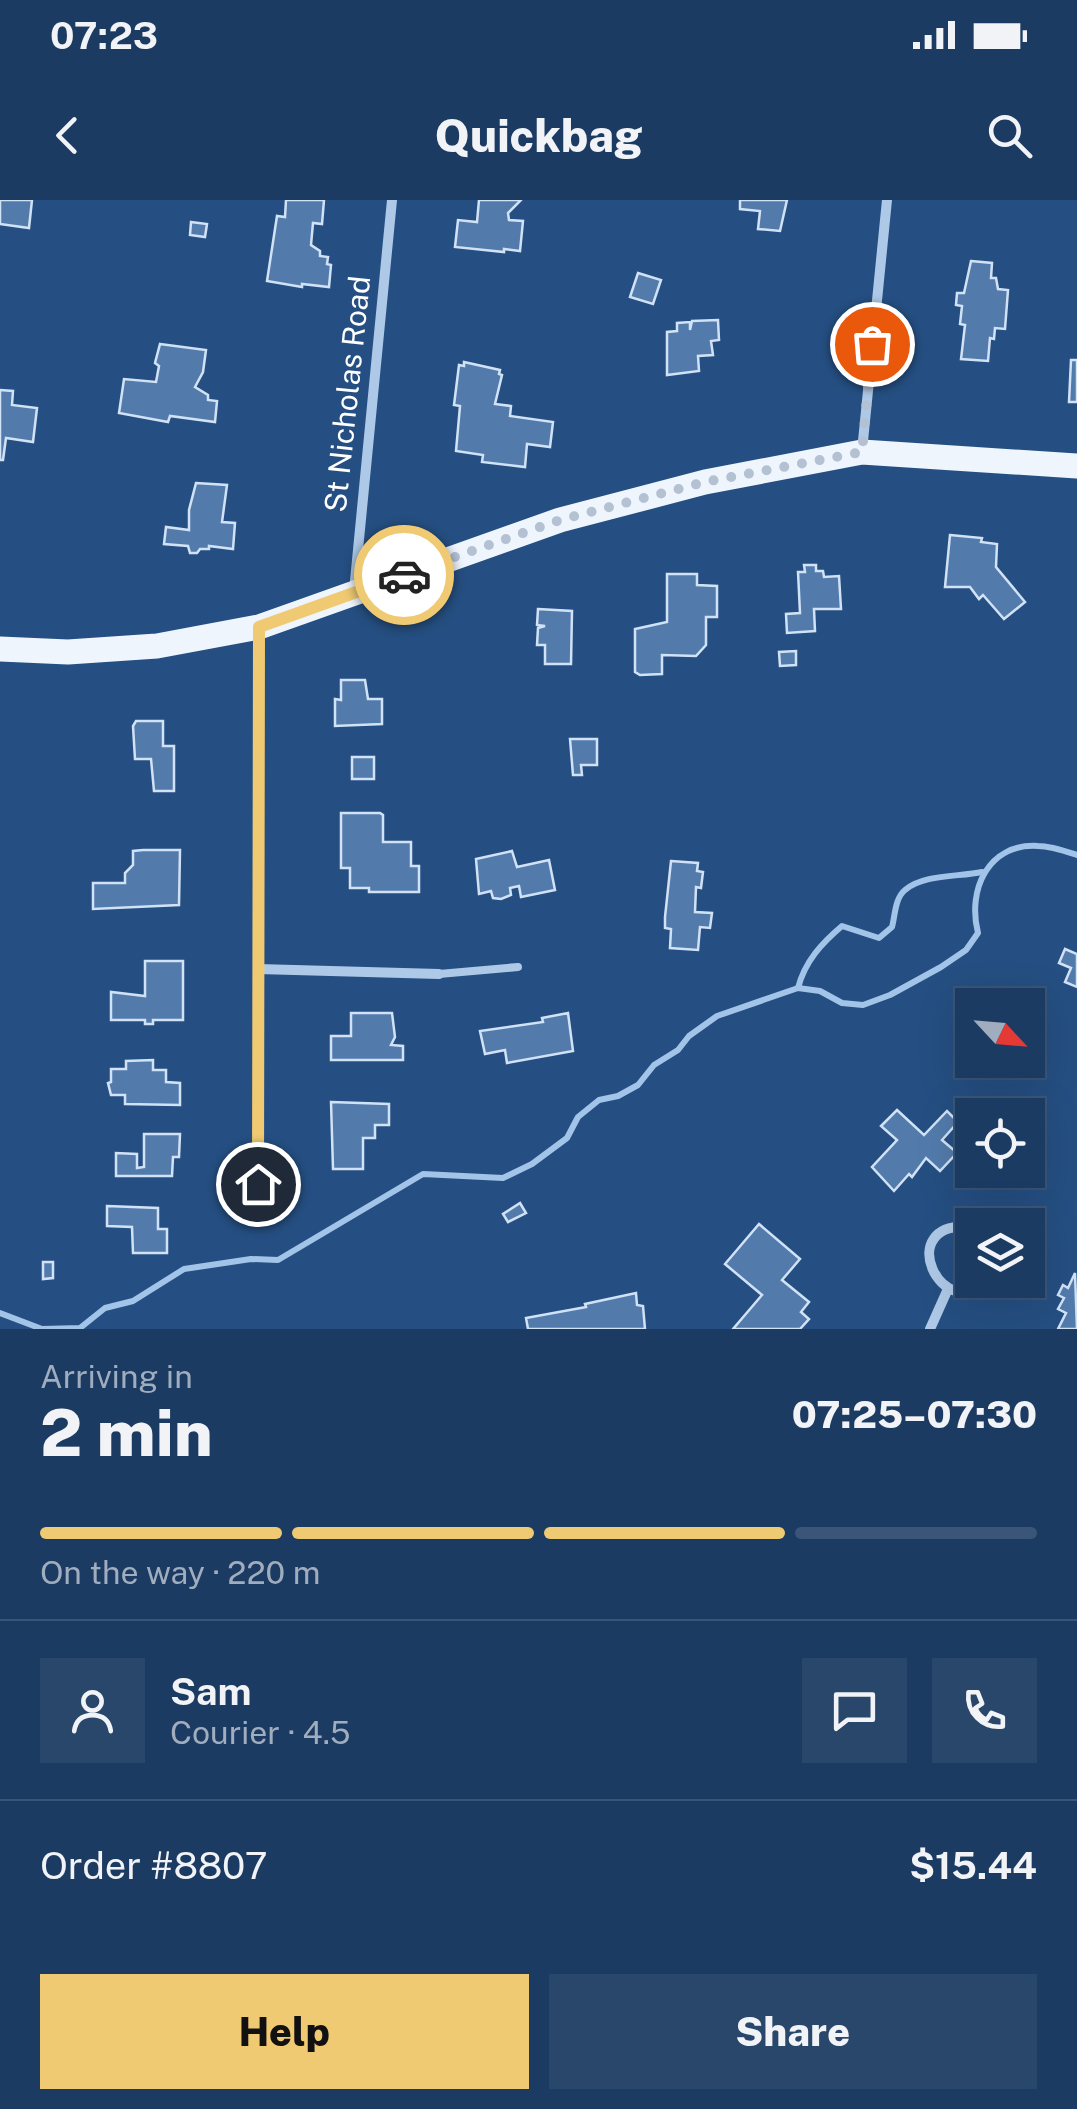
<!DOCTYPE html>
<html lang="en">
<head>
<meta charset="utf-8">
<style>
	body { margin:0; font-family:"Public Sans",sans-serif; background:#29466b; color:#f1f3f6; height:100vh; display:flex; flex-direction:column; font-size:38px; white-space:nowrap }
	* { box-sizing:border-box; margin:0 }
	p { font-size:32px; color:#a0adbe }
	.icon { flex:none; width:55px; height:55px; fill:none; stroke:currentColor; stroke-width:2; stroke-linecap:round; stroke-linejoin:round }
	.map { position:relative; height:1129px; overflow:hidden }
	.sheet { display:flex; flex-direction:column; background:#1c3b62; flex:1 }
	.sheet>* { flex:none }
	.needle { width:65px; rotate:116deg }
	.tools { position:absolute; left:955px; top:788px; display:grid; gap:20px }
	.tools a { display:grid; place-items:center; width:90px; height:90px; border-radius:0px; background:#1c3b62; box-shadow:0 10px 40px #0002,0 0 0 2px #3a5577; font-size:50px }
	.pin { position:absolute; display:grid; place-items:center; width:85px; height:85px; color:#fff; margin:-42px; border:5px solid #fff; border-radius:50%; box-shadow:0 2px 10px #0007 }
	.courier { position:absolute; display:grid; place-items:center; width:100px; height:100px; margin:-50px; border:8px solid #f0ca72; border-radius:50%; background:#fff; color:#222; box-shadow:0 2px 12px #0007 }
	.headline em { font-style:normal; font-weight:800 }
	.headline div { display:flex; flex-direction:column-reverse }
	.headline { display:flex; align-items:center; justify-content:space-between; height:170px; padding:0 40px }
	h1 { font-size:65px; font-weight:800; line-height:75px }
	.bar { display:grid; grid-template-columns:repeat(4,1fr); gap:15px 10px; align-content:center; height:120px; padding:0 40px }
	.bar i { height:12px; border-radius:8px; background:#3a5577 }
	.bar .on { background:#f0ca72 }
	.bar p { grid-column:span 4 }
	.line { display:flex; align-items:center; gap:25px; padding:0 40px; border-top:2px solid #3a5577 }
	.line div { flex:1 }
	.round { display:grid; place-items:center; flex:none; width:105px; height:105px; border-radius:0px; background:#29466b }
	.cta { display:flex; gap:20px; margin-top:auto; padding:20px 40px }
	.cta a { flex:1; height:115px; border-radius:0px; background:#f0ca72; color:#111; font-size:40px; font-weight:800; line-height:115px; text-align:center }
	.cta a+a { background:#29466b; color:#f1f3f6 }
	.status { display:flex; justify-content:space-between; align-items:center; height:70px; padding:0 50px; background:#1c3b62; direction:ltr }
	.status svg { height:28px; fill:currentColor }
	header { display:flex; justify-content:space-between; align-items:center; height:130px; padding:0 40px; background:#1c3b62; font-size:45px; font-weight:800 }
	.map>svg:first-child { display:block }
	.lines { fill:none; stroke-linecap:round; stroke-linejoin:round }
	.stream { stroke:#a2c4e8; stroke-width:6 }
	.building { fill:#527bac; stroke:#d1e2f6; stroke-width:2.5 }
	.lane { stroke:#aec9e7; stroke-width:8 }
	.street { stroke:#aec9e7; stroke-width:10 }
	.primary { stroke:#eff5fd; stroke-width:25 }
	.done { stroke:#b3c1d3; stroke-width:10; stroke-dasharray:0 18 }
	.route { stroke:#f0ca72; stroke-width:12 }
	.labels { text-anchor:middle; stroke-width:10; stroke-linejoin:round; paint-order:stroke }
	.street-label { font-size:30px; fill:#fff; stroke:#254f82 }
</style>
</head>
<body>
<div class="status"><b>07:23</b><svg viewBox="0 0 49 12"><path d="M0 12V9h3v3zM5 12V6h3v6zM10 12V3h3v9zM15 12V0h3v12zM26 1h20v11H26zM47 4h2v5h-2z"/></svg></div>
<header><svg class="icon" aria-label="back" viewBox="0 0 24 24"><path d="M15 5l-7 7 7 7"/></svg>Quickbag<svg class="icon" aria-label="search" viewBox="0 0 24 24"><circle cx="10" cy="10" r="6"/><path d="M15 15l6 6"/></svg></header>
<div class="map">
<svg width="1077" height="1129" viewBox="0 0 1077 1129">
	<rect width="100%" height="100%" fill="#254f82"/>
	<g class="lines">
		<g class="stream">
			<path d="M798,788c7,-27 24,-45 44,-62l37,12 13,-11c3,-11 3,-29 13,-37 18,-16 54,-13 77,-18"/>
			<path d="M0,1113l42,16 38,-1 25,-20 28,-7 51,-32 67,-10 27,1 145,-86 80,4 29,-14 35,-26 11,-21 21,-17 19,-4 20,-11 16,-20 24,-15 11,-14 28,-20 81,-28 22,3 22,12 21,2 27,-10 51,-28 25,-17 12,-17c-11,-43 10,-90 60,-87 13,0 27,5 39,9"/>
		</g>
	</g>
	<g class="building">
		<path d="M0,0h32l-3,28 -29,-4z"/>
		<path d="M286,0h38l-2,24 -9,-1 -2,22 9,6v5l8,1 -1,7 4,1 -2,22 -27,-3v3l-35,-6 10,-65 8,1z"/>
		<path d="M479,0h42l-13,13 1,7 14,1 -3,30 -16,-2v3l-49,-5 3,-27 19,2z"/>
		<path d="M740,0h47l-7,31 -22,-2 2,-18 -20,-2z"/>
		<path d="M191,22l16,2 -2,13 -15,-2z"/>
		<path d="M971,61l21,2 -1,15h5l2,11 10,1 -3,39 -10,-1 -1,11 -4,-1 -2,23 -27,-2 4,-34 -5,-1 2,-18 -6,-1 1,-12h7z"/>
		<path d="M638,73l23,7 -8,24 -23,-7z"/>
		<path d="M718,120l1,20 -8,1 2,14 -15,1 1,15 -32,4v-43l10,-1v-8l13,-1v8l2,-9z"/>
		<path d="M160,144l46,6 -3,22 -8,15 13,8v5l9,1 -2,21 -45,-6 -2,6 -49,-9 5,-34 32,3 3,-16 -4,-3z"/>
		<path d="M1071,160h6v42h-8z"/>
		<path d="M464,162l36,8 -1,4 3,1 -7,29 16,2 -1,10 43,6 -3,25 -23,-3 -2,23 -43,-5 1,-7 -27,-4 4,-45 -6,-1 5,-40 5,1z"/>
		<path d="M0,190l13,1 -1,14 25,3 -4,34 -27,-4 -3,22h-3z"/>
		<path d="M196,283l31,2 -5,37 13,1 -2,26 -24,-3v3h-9l-3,4h-7l-2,-7 -24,-2 2,-17 23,3v-20z"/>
		<path d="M950,335l32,3 -1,4 16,2 -1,23 29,35 -21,17 -21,-24 -4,4 -9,-12h-25z"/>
		<path d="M804,365h12v6h7l1,6 15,-1 2,33h-27l1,22 -28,2 -1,-19 14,-1 -2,-41h7z"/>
		<path d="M667,374h30v11l20,1v31h-11v28l-10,11 -34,-1v19l-22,1 -5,-3v-43l32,-7z"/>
		<path d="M538,409l34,2 -1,53h-26v-19h-8l1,-17 7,-2 -8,-1z"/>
		<path d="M796,451v14l-16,1 -1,-14z"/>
		<path d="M341,480h24l3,19h14v25l-47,2v-27l6,1z"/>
		<path d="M136,521h27v25h11v45h-20l-3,-32h-16l-2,-33z"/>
		<path d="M570,539h27v26h-16l1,10h-9z"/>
		<rect x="352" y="557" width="22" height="22"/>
		<path d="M341,613h39l3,2v27h28v24h8v26h-50v-4h-19v-20h-9z"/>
		<path d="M143,650h37l-1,55 -86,4v-26h32v-10l8,-8v-14z"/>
		<path d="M512,651l5,16 32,-7 6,30 -34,7 -2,-11 -9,2 1,7 -10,4 -8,-1 -2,-7 -12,3 -3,-35z"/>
		<path d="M671,661l27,2 -1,8 6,1 -2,16 -5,-1 -1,25 17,1 -2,15 -10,-1 -2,23 -28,-2 1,-19 -6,-1v-11z"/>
		<path d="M1065,749l12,5v33l-12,-5 6,-14 -12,-5z"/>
		<path d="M145,761h38v59h-30v4h-8v-4h-34v-28l34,4z"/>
		<path d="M351,813h41l3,24 -4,8 12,1v14h-72v-24h20z"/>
		<path d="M568,813l5,38 -66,12 -2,-13 -20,4 -5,-23 63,-9 -1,-4z"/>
		<path d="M153,860v10h13v12l14,1v22l-55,-1v-9h-14l-3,-12 3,-1v-13h15v-8z"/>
		<path d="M331,902l58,2v21h-14v13h-12v31h-30z"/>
		<path d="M897,910l27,25 23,-24 11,11 -16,18 13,11v4l-15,16 -14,-13 -14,19 -3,-3 -15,17 -22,-24 25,-27 -16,-14z"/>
		<path d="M144,934h36l-1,23h-6l-1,19h-56v-23l21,1v14l7,-1z"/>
		<path d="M520,1003l6,10 -18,9 -5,-8z"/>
		<path d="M107,1006l51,2v21h9v24h-34l-1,-26 -25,-1z"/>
		<path d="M759,1024l41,35 -18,21 27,22 -8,10 8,7 -9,10h-67l29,-34 -37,-31z"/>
		<path d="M43,1062h10v16l-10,1z"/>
		<path d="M1075,1073l2,56h-19l8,-16 -8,-4 6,-11 -6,-3 5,-10 5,3z"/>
		<path d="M636,1093l1,12 6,1 2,23h-117l-2,-11 60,-11 -1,-3z"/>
	</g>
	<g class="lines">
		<path class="lane" d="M439,774l79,-7"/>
		<g class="street">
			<path d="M862,251l25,-251"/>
			<path d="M354,391l38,-391"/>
			<path d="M258,769l181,5"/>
			<path d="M258,1020l1,-592"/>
			<path d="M972,1027c-81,-8 -31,102 20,53"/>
			<path d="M930,1129l17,-38"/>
		</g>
		<path class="primary" d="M0,449l68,3 89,-6 102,-19 301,-107 145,-38 157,-30 215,14"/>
	</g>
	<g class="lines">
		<path class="done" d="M404,375l156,-55 145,-38 157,-30 10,-108"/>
		<path class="route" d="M258,984l1,-557 145,-52"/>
	</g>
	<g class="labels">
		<g class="street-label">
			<text transform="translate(348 194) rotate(-84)" y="10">St Nicholas Road</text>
		</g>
	</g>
</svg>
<div class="tools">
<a><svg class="needle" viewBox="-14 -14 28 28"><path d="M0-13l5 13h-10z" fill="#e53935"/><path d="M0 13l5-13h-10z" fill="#a0adbe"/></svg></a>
<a><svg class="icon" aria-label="locate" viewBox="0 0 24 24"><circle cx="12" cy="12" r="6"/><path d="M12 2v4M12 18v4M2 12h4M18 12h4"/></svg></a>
<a><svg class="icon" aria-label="layers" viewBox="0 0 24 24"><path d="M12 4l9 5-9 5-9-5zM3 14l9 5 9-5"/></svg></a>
</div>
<div class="pin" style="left:872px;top:144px;background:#ea580c"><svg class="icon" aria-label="bag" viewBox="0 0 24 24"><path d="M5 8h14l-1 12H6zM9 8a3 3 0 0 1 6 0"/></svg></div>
<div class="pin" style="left:258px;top:984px;background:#1f2937"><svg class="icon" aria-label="home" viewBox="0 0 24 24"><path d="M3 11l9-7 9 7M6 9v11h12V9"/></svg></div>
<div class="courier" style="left:404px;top:375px"><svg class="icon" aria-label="car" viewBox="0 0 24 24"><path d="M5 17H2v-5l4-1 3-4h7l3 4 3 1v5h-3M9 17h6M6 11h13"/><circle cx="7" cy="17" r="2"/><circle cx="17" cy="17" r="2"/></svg></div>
</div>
<section class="sheet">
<div class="headline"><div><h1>2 min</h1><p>Arriving in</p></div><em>07:25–07:30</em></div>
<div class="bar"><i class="on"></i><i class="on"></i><i class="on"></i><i></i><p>On the way · 220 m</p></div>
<div class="line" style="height:180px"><a class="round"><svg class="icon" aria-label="person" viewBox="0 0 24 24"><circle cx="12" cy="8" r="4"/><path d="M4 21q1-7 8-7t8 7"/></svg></a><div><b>Sam</b><p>Courier · 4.5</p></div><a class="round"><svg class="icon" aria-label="chat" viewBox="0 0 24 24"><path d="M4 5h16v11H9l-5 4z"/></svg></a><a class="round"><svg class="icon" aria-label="phone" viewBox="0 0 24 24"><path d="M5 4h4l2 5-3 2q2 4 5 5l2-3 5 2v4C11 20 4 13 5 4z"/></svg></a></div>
<div class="line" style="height:130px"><div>Order #8807</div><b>$15.44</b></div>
<div class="cta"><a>Help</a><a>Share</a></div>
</section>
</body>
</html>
